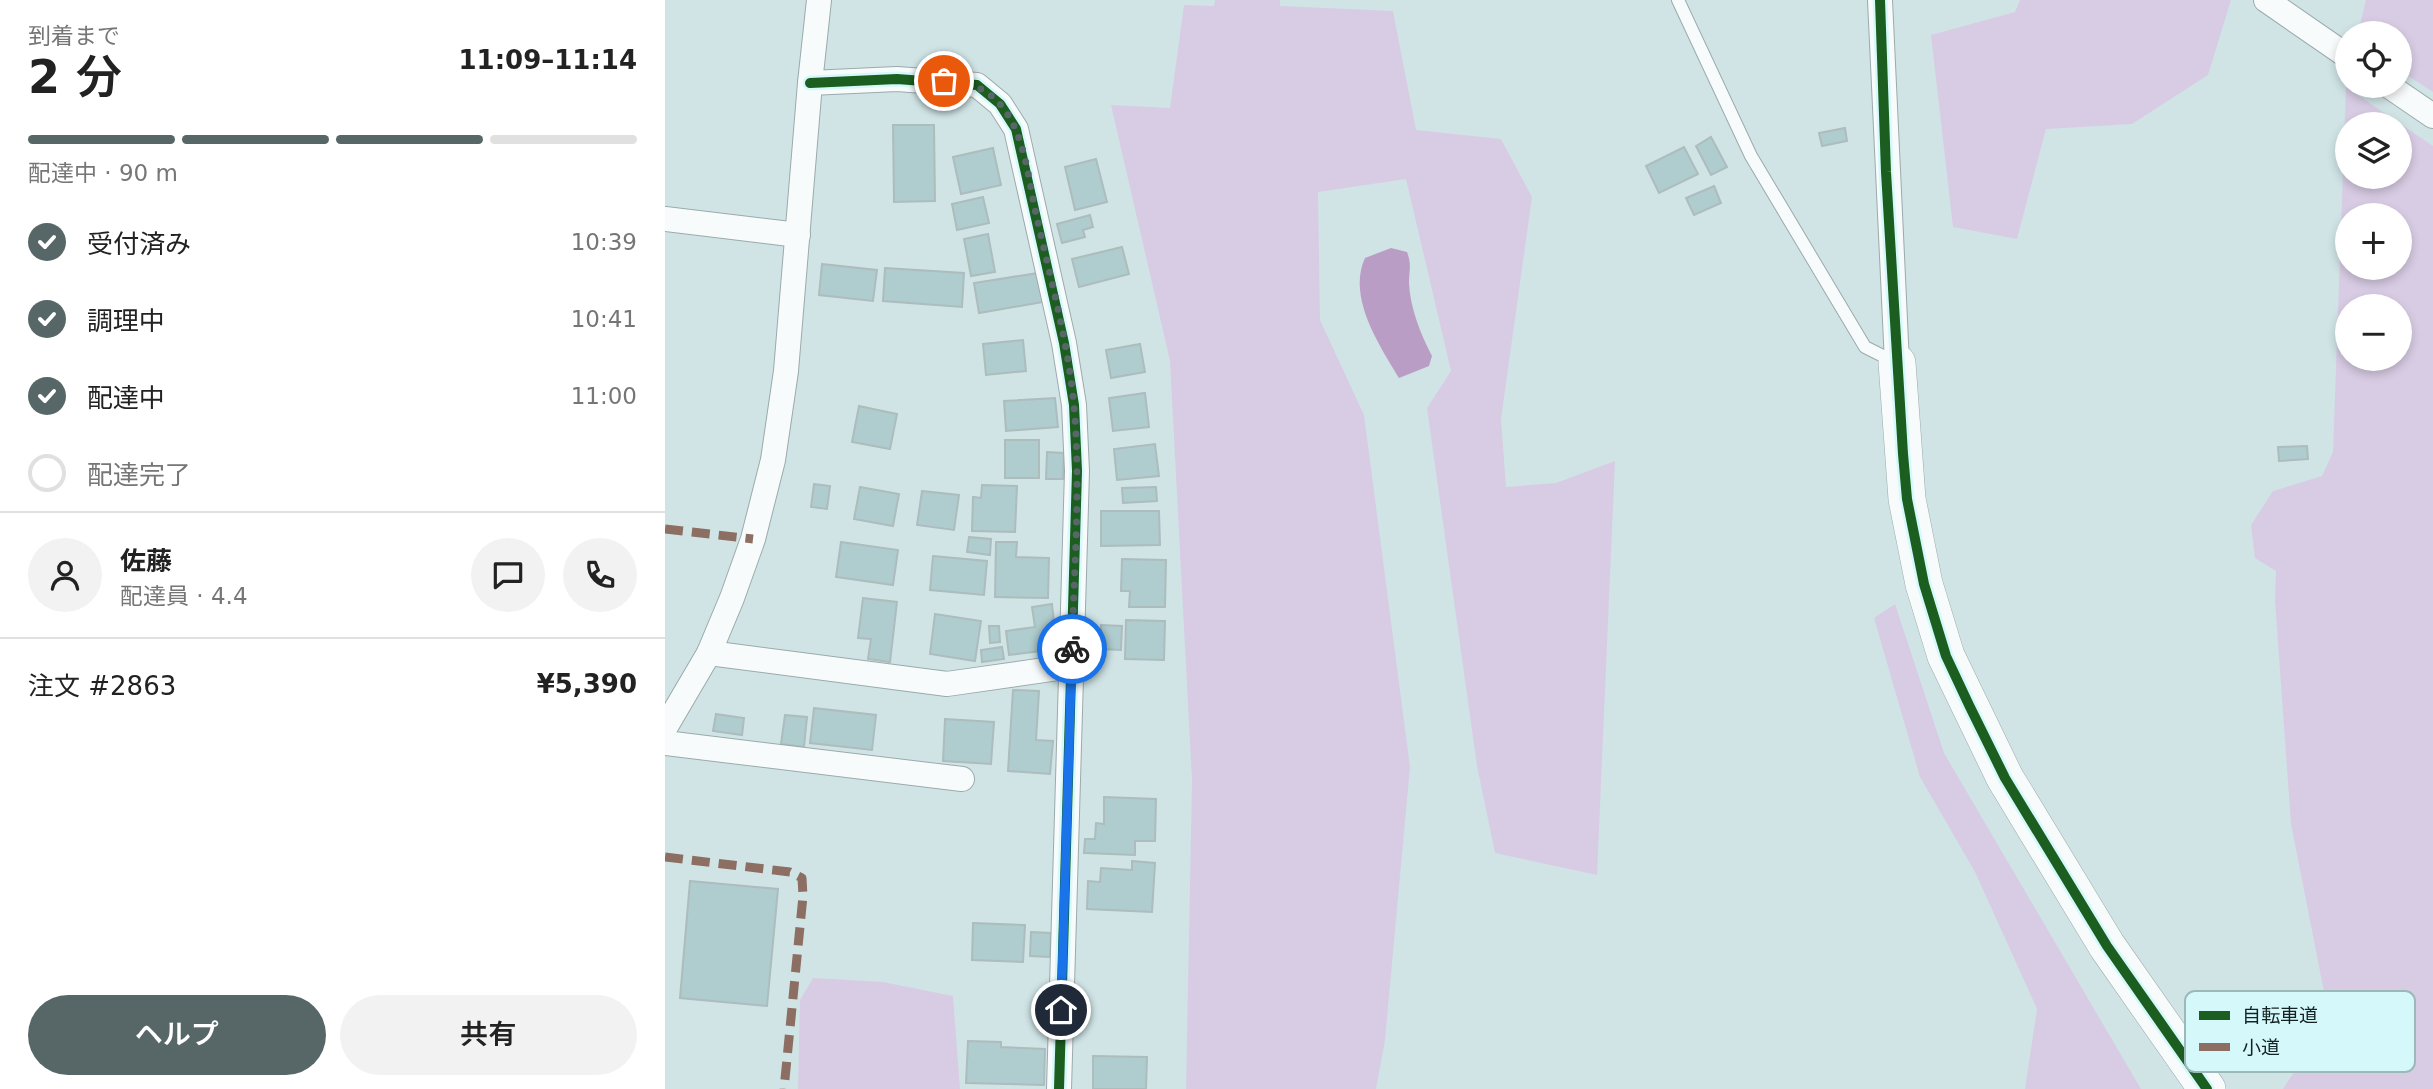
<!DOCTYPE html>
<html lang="ja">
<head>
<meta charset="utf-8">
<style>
	body { margin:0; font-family:"DejaVu Sans","Noto Sans JP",sans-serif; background:#f2f2f2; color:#222; height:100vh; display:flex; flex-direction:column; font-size:26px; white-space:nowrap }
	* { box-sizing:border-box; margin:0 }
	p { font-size:23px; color:#767676 }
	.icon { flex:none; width:38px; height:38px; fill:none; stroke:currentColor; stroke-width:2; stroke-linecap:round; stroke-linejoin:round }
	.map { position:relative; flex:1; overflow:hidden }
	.drawer { display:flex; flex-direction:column; background:#fff; width:665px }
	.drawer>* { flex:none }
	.controls { position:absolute; left:1670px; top:21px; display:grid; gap:14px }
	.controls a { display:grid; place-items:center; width:77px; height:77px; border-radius:50%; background:#fff; box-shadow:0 4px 10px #0003; font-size:35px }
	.pin { position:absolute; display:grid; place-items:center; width:60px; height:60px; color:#fff; margin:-30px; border:4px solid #fff; border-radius:50%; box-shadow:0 2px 7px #0007 }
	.courier { position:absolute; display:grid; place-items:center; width:70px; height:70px; margin:-35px; border:5px solid #1a73e8; border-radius:50%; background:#fff; color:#222; box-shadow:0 2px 9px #0007 }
	.summary em { font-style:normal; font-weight:600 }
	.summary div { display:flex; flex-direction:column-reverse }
	.summary { display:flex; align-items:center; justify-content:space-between; height:119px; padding:0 28px }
	h1 { font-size:46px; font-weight:600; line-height:52px }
	.bar { display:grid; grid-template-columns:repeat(4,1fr); gap:10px 7px; align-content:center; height:84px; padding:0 28px }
	.bar i { height:9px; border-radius:5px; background:#e0e0e0 }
	.bar .on { background:#576768 }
	.bar p { grid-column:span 4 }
	.line { display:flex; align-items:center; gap:18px; padding:0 28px; border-top:2px solid #e0e0e0 }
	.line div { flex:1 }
	.round { display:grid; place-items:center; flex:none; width:74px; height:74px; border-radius:37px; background:#f2f2f2 }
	ol { padding:0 28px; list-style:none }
	li { display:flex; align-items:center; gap:21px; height:77px }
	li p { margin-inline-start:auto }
	li .icon { padding:7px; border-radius:50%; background:#576768; color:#fff; stroke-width:4 }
	li:last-child { color:#767676 }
	li i { width:38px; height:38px; border:4px solid #e0e0e0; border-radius:50% }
	.button { display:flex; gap:14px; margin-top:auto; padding:14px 28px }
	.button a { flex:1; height:80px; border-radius:42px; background:#576768; color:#fff; font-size:28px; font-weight:600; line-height:80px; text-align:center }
	.button a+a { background:#f2f2f2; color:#222 }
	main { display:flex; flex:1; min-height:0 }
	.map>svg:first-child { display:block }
	.green { fill:#d8cce4; fill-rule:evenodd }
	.water { fill:#ba9dc5 }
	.building { fill:#afccce; stroke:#adbcbd; stroke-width:2 }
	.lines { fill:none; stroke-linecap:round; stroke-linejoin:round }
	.lane-casing { stroke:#9baaab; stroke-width:14 }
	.street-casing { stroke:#9baaab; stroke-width:26 }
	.secondary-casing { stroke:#9baaab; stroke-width:38 }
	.lane { stroke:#f8fbfb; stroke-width:12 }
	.street { stroke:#f8fbfb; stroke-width:24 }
	.secondary { stroke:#f8fbfb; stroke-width:37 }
	.quiet { stroke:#8d6e63; stroke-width:9; stroke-dasharray:18 9; stroke-linecap:butt }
	.cycleway-casing { stroke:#d5f9fb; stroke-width:15 }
	.cycleway { stroke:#1b5e20; stroke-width:10 }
	.done { stroke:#576768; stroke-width:7; stroke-dasharray:0 12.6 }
	.route { stroke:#1a73e8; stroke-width:9 }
	.key { fill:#d5f9fb; stroke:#9cb9ba; stroke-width:2 }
	.key-label { font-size:19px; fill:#162324 }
</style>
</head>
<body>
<main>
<section class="drawer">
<div class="summary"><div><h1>2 分</h1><p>到着まで</p></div><em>11:09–11:14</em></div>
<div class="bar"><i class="on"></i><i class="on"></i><i class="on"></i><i></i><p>配達中 · 90 m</p></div>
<ol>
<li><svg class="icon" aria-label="check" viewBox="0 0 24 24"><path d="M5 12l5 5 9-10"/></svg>受付済み<p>10:39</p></li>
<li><svg class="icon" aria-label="check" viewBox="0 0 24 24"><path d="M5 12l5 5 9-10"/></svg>調理中<p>10:41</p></li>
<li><svg class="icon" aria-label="check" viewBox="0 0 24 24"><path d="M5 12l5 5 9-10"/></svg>配達中<p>11:00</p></li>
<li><i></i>配達完了</li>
</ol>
<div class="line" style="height:126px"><a class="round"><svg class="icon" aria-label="person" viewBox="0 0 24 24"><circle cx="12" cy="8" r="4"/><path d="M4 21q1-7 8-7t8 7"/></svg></a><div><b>佐藤</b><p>配達員 · 4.4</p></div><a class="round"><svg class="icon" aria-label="chat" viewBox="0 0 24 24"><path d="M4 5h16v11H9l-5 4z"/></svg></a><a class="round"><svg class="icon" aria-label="phone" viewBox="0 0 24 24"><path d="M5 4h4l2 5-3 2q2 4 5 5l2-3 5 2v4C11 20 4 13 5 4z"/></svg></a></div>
<div class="line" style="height:91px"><div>注文 #2863</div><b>¥5,390</b></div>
<div class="button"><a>ヘルプ</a><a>共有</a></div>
</section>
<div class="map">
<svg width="1768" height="1089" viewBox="0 0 1768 1089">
	<rect width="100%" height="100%" fill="#d0e4e6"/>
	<g class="green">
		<path d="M550,0h65v6l113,5 23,119 85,9 31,58 -31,222 5,68 50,-4 59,-22 -18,414 -102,-22 -18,-87 -50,-358 24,-37 -45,-192 -88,13 2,128 44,95 46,352 -25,273 -9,49h-190l6,-309 -22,-419 -59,-256 59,3 14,-103 30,1z"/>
		<path d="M1355,0h211l-23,75 -76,49 -86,5 -29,110 -64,-12 -22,-192 84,-23z"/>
		<path d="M1701,0h67v92l-34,-22v-37h-41z"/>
		<path d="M1681,87l87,59v943h-150l19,-30 25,-52 -36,-183 -16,-223 1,-30 -21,-13 -4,-33 22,-34 49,-15 11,-24zM1734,124v53h-52v-53zM1682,215h52v53h-52zM1682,306h52v53h-52z"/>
		<path d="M1230,604l49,149 197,336h-116l12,-80 -62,-137 -55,-95 -46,-159z"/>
		<path d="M148,978l70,4 70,14 7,93h-162l2,-89z"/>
	</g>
	<path class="water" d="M726,248l16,4c5,13 2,18 2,31 1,25 12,52 23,73l-3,10 -30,12c-20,-33 -52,-81 -34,-120z"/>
	<g class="building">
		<path d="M228,125h41l1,76 -41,1z"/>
		<path d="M1180,128l2,13 -25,5 -3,-13z"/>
		<path d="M1046,137l16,30 -16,8 -15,-29z"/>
		<path d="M1019,147l14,27 -39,19 -13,-27z"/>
		<path d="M328,148l8,37 -40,9 -8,-37z"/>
		<path d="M431,159l11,43 -32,8 -10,-43z"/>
		<path d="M1049,186l7,17 -27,12 -8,-17z"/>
		<path d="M318,197l6,26 -32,7 -5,-26z"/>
		<path d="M425,215l3,12 -10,3 2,7 -23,6 -5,-19z"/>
		<path d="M323,234l7,38 -24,4 -7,-37z"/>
		<path d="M457,247l7,27 -50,13 -7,-28z"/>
		<path d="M157,264l55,6 -4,31 -54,-6z"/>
		<path d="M220,268l79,5 -2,34 -79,-6z"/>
		<path d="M373,273l5,29 -64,11 -5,-30z"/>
		<path d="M358,340l3,31 -40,4 -3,-31z"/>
		<path d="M475,344l5,28 -34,6 -5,-28z"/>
		<path d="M480,393l4,34 -36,4 -4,-33z"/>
		<path d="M390,398l3,29 -52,4 -2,-30z"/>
		<path d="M194,406l38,8 -7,35 -38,-7z"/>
		<rect x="340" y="440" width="34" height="38"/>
		<path d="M490,444l4,32 -42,4 -3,-31z"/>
		<path d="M1642,446l1,13 -29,2 -1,-14z"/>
		<path d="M382,452l17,1 -1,26h-17z"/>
		<path d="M149,484l16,2 -3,23 -16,-2z"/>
		<path d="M317,485l35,1 -2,46 -43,-1 1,-34 8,1z"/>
		<path d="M195,487l39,7 -6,32 -39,-7z"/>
		<path d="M491,487l1,14 -34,2 -1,-15z"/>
		<path d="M257,491l37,4 -5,35 -37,-5z"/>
		<path d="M436,511h58l1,34 -59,1z"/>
		<path d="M304,537l22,2 -1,16 -23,-3z"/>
		<path d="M176,542l57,8 -5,35 -57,-8z"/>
		<path d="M331,542h21l-1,15 33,1 -1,40 -53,-1z"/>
		<path d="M268,556l54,5 -3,34 -54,-5z"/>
		<path d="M457,559l44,1 -1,47h-36l1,-16h-9z"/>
		<path d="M198,598l34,4 -7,60 -22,-3 3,-20 -13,-1z"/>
		<path d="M387,604l5,45 -48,6 -3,-24 29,-4 -3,-20z"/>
		<path d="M270,614l46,7 -6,40 -45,-7z"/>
		<path d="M461,620l39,1 -1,39 -39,-1z"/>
		<path d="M436,625l21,1 -1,24 -21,-1z"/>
		<path d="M324,626h10l1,16 -10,1z"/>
		<path d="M337,647l2,12 -22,3 -1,-12z"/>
		<path d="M348,690l26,1 -3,49 17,1 -3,33 -42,-3z"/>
		<path d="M149,708l62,7 -4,35 -62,-7z"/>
		<path d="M51,714l28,4 -2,17 -29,-4z"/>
		<path d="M120,715l22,2 -3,30 -23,-3z"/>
		<path d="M280,719l49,3 -3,42 -48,-3z"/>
		<path d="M439,797l52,2 -1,42h-20v14l-51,-2 1,-14h10l1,-16 8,1z"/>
		<path d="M467,861l23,2 -3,49 -65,-3 1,-28 12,1 1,-14 31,2z"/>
		<path d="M25,881l88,8 -11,117 -87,-8z"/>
		<path d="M308,923l52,2 -2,37 -51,-2z"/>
		<path d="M366,932l20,1 -1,24 -20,-1z"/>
		<path d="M303,1041l33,1v5l44,2 -1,36 -78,-2z"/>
		<path d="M428,1056l54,1 -1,32h-53z"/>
	</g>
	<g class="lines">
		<defs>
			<path id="lane" d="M1013,0l73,156 114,191 28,14"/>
			<g id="street">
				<path d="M1215,0l17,363"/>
				<path d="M1601,0l81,56"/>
				<path d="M145,83l87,-4 80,6 23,19 16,25 48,214 10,62 3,66 -18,618"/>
				<path d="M1724,86l44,30"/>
				<path d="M0,219l133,16"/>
				<path d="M44,653l238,31 125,-18"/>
				<path d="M0,728l44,-75 23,-55 21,-59 20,-79 13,-89 24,-288 9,-83"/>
				<path d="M0,743l297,36"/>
			</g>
			<path id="secondary" d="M1232,363l10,136 17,85 22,72 59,122 102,168 100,143"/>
		</defs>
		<use href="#lane" class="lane-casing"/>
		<use href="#street" class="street-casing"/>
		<use href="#secondary" class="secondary-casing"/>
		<use href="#lane" class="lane"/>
		<use href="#street" class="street"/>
		<use href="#secondary" class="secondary"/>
		<g class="quiet">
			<path d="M0,529l88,10"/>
			<path d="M0,857l125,15 12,6 1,18 -19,193"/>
		</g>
		<defs>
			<g id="cycleway">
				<path d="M1215,0l6,172 17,282 4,45 17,85 22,72 23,49 36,73 102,168 100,143"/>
				<path d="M145,83l87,-4 80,6 23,19 16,25 48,214 10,62 3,66 -18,618"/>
			</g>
		</defs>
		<use href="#cycleway" class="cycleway-casing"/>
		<use href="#cycleway" class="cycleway"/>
	</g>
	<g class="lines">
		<path class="done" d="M279,81c23,3 39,4 56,23 25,29 28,74 36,110 14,63 32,127 38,192 7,80 0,163 -2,243"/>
		<path class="route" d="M396,1010l11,-361"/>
	</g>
	<rect x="1520" y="991" width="230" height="81" rx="10" class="key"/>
	<rect x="1534" y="1011" width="31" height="9" fill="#1b5e20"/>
	<rect x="1534" y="1043" width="31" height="8" fill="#8d6e63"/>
	<g class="key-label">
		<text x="1577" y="1022">自転車道</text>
		<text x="1577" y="1054">小道</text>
	</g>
</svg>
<div class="controls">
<a><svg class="icon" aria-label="locate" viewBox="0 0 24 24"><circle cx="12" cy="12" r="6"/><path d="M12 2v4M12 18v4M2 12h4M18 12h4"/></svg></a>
<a><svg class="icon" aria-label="layers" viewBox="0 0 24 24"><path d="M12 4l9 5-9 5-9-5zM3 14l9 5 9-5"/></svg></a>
<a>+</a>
<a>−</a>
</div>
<div class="pin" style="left:279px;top:81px;background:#ea580c"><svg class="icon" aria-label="bag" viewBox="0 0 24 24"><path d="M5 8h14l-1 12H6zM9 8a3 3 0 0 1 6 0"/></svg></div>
<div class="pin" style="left:396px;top:1010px;background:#1f2937"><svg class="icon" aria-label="home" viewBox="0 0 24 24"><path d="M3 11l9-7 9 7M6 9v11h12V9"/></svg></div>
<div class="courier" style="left:407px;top:649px"><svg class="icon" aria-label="bike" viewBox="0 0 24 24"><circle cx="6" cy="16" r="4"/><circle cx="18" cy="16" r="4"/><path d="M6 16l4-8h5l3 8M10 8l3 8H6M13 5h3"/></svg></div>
</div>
</main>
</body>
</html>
